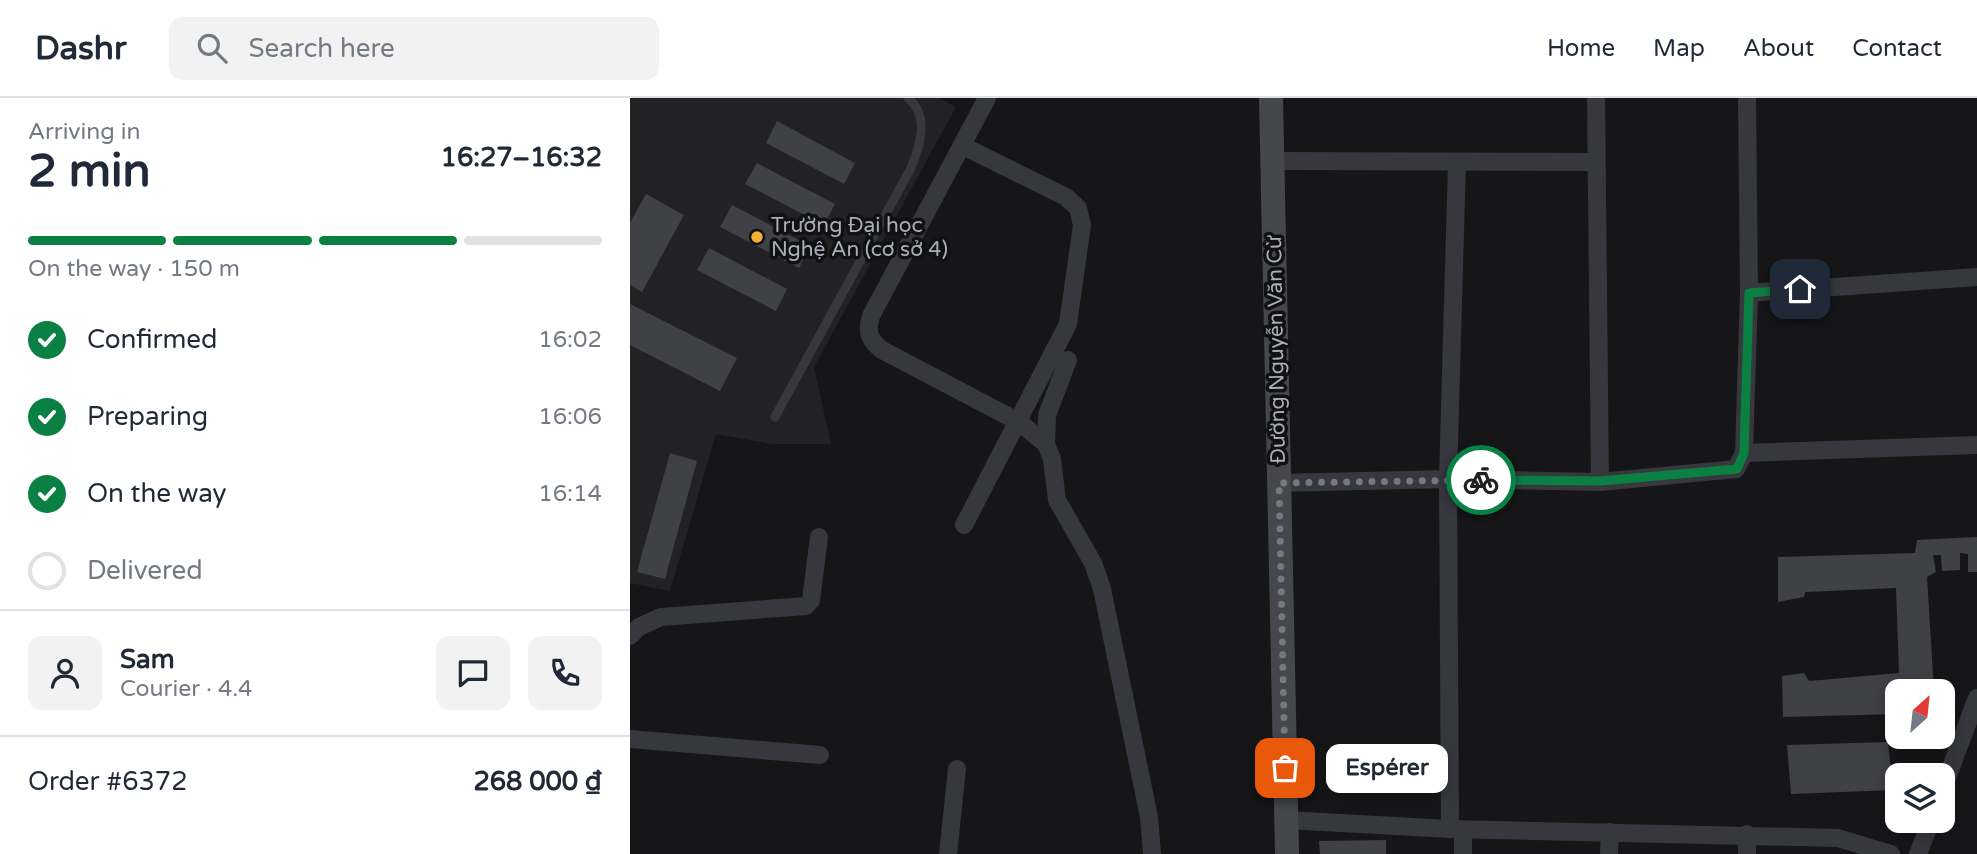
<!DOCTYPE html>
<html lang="en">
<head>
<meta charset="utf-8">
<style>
	body { margin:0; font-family:"Varela Round",sans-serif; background:#f2f2f3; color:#1f2937; height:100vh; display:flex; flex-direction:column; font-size:26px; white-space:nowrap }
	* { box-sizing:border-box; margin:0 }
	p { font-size:23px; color:#747a83 }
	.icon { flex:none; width:38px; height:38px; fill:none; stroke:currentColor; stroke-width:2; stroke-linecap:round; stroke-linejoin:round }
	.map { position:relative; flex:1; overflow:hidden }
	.sheet { display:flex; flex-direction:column; background:#fff; width:630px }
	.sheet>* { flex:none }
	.needle { width:46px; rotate:27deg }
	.fabs { position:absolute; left:1255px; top:581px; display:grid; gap:14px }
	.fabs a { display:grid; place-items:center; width:70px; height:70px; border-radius:14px; background:#fff; box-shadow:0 4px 18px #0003; font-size:35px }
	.pin { position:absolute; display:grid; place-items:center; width:60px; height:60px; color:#fff; margin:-30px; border-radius:14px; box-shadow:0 4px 10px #0006 }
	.courier { position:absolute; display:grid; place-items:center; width:70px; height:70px; margin:-35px; border:5px solid #0b8043; border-radius:50%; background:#fff; color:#222; box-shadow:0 2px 9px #0007 }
	.bubble { position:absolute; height:49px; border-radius:14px; background:#fff; box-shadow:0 4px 18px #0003; font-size:23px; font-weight:700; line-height:49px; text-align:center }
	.headline em { font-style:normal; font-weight:700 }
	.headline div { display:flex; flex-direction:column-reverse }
	.headline { display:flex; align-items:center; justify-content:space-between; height:119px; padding:0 28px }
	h1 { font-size:46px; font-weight:700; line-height:52px }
	.bar { display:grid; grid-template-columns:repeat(4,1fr); gap:10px 7px; align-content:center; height:84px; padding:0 28px }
	.bar i { height:9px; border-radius:5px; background:#e0e1e3 }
	.bar .active { background:#0b8043 }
	.bar p { grid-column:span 4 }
	.line { display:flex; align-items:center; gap:18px; padding:0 28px; border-top:2px solid #e0e1e3 }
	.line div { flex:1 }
	.round { display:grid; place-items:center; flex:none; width:74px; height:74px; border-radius:14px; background:#f2f2f3 }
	ol { padding:0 28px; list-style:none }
	li { display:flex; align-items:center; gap:21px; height:77px }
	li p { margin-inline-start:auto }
	li .icon { padding:7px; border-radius:50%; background:#0b8043; color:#fff; stroke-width:4 }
	li:last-child { color:#747a83 }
	li i { width:38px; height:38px; border:4px solid #e0e1e3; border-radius:50% }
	header { display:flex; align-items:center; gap:42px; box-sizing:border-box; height:98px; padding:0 35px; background:#fff; border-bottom:2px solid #e0e1e3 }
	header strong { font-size:33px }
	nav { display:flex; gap:38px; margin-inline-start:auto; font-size:24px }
	.search { width:490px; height:63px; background:#f2f2f3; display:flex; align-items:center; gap:18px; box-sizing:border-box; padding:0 24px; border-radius:14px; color:#747a83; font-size:26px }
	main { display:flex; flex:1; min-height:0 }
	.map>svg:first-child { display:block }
	.built { fill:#222225 }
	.building { fill:#404145 }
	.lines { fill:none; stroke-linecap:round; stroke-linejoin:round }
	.lane { stroke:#37383d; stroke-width:9 }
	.street { stroke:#37383d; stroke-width:18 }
	.secondary { stroke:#45474d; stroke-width:24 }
	.done { stroke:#757880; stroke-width:7; stroke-dasharray:0 12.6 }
	.route { stroke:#0b8043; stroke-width:9 }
	.poi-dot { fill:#f2b134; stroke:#111113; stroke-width:2.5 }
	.labels { text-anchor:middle; stroke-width:7; stroke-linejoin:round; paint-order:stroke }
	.poi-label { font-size:21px; fill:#a8adb8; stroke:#111113; text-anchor:start }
	.street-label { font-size:21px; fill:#a8adb8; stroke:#111113 }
</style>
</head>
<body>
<header>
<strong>Dashr</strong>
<div class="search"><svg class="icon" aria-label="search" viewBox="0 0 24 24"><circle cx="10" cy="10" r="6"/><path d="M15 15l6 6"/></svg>Search here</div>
<nav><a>Home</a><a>Map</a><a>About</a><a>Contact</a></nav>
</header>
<main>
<section class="sheet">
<div class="headline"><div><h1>2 min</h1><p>Arriving in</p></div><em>16:27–16:32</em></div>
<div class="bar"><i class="active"></i><i class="active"></i><i class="active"></i><i></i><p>On the way · 150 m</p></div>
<ol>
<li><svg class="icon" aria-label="check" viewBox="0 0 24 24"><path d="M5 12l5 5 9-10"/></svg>Confirmed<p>16:02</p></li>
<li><svg class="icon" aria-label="check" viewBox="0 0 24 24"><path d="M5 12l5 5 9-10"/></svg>Preparing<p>16:06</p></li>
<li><svg class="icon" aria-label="check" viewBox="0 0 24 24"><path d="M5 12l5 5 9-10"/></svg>On the way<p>16:14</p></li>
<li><i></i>Delivered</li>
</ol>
<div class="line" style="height:126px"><a class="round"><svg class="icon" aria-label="person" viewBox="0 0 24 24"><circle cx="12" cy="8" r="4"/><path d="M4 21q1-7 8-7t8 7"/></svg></a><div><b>Sam</b><p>Courier · 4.4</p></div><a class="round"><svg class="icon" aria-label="chat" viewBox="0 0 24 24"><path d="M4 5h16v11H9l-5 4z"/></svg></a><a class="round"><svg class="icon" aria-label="phone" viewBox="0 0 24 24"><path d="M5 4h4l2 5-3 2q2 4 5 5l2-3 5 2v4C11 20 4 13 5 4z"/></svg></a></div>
<div class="line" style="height:91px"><div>Order #6372</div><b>268 000 ₫</b></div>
</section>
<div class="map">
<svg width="1347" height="756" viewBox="0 0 1347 756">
	<rect width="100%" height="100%" fill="#161618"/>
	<path class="built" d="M0,0h309l17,9 -142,260 17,77h-59l-56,-10 -46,157 -40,-8z"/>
	<g class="building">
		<path d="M147,23l78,42 -11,21 -78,-41z"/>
		<path d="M127,65l78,41 -11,21 -79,-41z"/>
		<path d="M16,96l38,21 -42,77 -12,-7v-62z"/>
		<path d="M102,107l78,41 -11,22 -79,-41z"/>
		<path d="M79,150l78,41 -11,22 -79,-41z"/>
		<path d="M0,206l107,54 -17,33 -90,-46z"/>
		<path d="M40,355l27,8 -32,118 -28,-7z"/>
		<path d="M1347,439v35h-9v-18l-8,-1v17l-18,1 -1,-16h-8l3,17 -9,5 7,114h-37v23l-114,3 -1,-41 22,-3 5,8 90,-8 -3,-85 -91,4 -1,5 -26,5v-45l137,-4 2,-13z"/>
		<path d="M1258,644l5,48 -102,4 -4,-49z"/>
		<path d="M756,742v14h-66l-1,-13z"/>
	</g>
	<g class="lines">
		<path class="lane" d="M145,319l136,-249c9,-22 19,-52 -3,-70"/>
		<g class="street">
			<path d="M357,0l-116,218c-5,15 -2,24 11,34l137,72 27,22 6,15 5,41 36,63 9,26 47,228 3,37"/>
			<path d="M966,0l4,384"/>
			<path d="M333,48l103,51 12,11 4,17 -14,99 -104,201"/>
			<path d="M642,63l324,1"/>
			<path d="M1119,195l228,-16"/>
			<path d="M416,346l1,-29 21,-55"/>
			<path d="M1114,355l233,-8"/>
			<path d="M649,385l169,-4 152,3 136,-13 8,-16 5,-160 -2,-195"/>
			<path d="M0,538l9,-9 22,-10 145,-11 5,-6 8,-63"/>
			<path d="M0,641l190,16"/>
			<path d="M1312,693l35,-93"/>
			<path d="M656,722l164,9 388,9 53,16"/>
			<path d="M820,731l-2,-350 9,-317"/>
			<path d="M318,756l9,-85"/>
			<path d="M833,756v-24"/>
			<path d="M979,756l1,-22"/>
			<path d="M1117,756v-20"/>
			<path d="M1288,756l13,-33"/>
		</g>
		<path class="secondary" d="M641,0l16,756"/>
	</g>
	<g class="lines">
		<path class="done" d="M655,670l-6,-285 202,-3"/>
		<path class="route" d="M851,382l119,1 137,-12 7,-16 5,-160 51,-4"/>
	</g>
	<circle class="poi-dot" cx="127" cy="139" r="7"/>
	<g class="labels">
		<g class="poi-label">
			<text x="141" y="134">Trường Đại học<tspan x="141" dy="24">Nghệ An (cơ sở 4)</tspan></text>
		</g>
		<g class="street-label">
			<text transform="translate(646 252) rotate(-91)" y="7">Đường Nguyễn Văn Cừ</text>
		</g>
	</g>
</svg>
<div class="fabs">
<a><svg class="needle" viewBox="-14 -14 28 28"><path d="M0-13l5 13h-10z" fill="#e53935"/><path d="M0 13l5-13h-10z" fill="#747a83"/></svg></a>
<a><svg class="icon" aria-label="layers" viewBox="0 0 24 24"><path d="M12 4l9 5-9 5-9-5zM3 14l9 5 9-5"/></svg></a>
</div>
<div class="pin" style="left:655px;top:670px;background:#ea580c"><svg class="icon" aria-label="bag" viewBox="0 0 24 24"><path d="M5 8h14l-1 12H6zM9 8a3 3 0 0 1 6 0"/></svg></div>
<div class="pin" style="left:1170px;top:191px;background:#1f2937"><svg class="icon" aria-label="home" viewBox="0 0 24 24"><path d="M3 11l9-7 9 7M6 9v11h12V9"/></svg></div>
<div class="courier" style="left:851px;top:382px"><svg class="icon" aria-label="bike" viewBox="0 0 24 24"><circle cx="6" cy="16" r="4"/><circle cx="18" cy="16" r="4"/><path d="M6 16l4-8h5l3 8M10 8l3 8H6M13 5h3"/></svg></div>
<div class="bubble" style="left:696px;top:646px;width:122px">Espérer</div>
</div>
</main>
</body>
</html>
